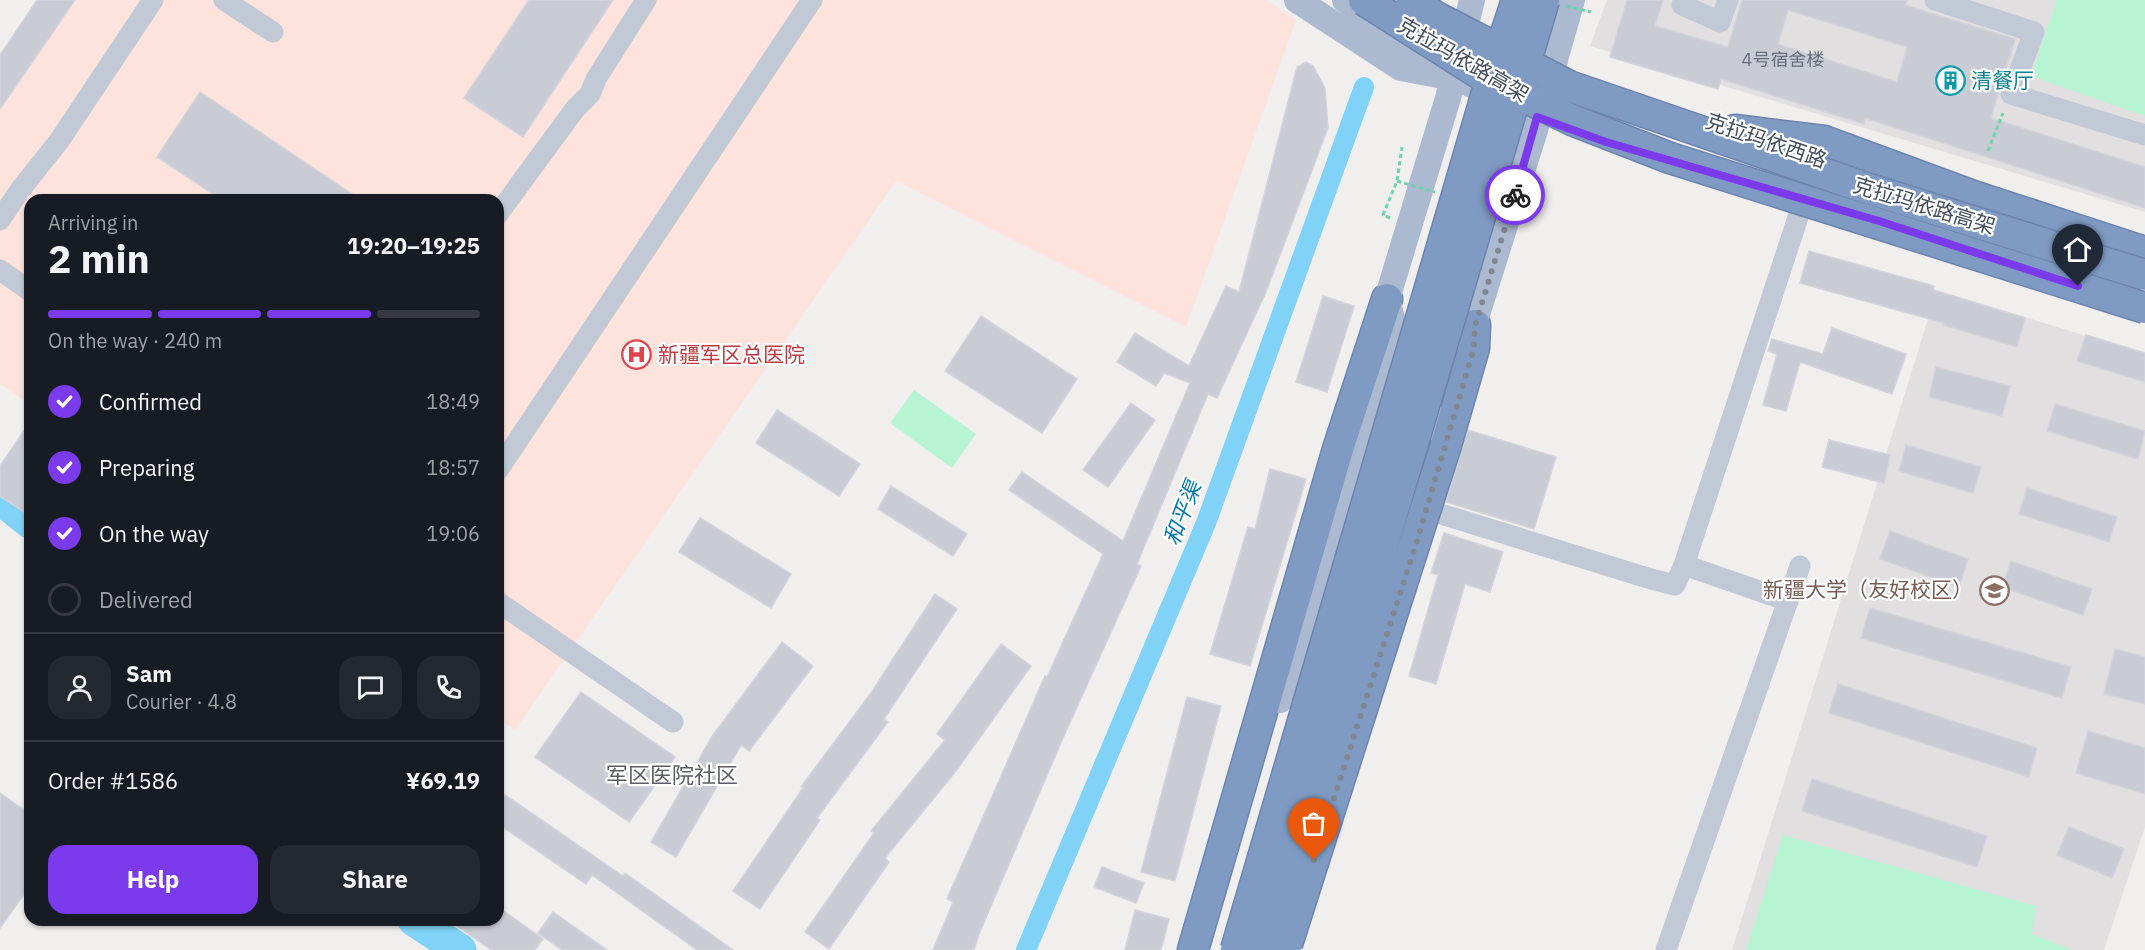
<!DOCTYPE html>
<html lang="en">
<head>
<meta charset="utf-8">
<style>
	body { margin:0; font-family:"IBM Plex Sans","Noto Sans SC",sans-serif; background:#242831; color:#f1f3f6; height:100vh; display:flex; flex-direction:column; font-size:22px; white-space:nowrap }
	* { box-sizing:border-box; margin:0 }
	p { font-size:20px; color:#9ea1a6 }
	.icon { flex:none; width:33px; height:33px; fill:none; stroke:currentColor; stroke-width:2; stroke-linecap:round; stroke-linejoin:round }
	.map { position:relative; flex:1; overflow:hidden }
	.panel { position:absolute; left:24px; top:194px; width:480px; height:732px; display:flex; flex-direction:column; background:#171b24; border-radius:18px; box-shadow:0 2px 4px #0004 }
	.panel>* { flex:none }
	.pin { position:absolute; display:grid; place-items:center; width:51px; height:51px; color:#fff; margin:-62px -26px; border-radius:50% 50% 50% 0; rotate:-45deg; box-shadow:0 0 6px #0007 }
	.pin .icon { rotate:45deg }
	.courier { position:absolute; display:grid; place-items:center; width:60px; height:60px; margin:-30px; border:4px solid #7c3aed; border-radius:50%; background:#fff; color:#222; box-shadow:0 2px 8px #0007 }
	.summary em { font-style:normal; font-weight:700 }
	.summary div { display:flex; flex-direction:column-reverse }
	.summary { display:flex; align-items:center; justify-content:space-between; height:102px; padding:0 24px }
	h1 { font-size:39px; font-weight:700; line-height:45px }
	.bar { display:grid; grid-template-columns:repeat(4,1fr); gap:9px 6px; align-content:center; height:72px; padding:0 24px }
	.bar i { height:8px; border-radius:4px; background:#363941 }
	.bar .current { background:#7c3aed }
	.bar p { grid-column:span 4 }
	.line { display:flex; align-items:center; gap:15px; padding:0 24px; border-top:2px solid #363941 }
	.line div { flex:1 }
	.round { display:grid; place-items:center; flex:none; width:63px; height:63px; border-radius:18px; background:#242831 }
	ol { padding:0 24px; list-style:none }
	li { display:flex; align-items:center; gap:18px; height:66px }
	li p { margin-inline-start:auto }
	li .icon { padding:6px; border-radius:50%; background:#7c3aed; color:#fff; stroke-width:4 }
	li:last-child { color:#9ea1a6 }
	li i { width:33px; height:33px; border:3px solid #363941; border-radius:50% }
	.button { display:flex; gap:12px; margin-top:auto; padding:12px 24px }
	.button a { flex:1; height:69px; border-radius:18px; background:#7c3aed; color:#fff; font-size:24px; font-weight:700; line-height:69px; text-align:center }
	.button a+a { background:#242831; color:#f1f3f6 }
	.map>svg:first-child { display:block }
	.education { fill:#e2dfe0 }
	.medical { fill:#fee2dc }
	.green { fill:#b7f4d4 }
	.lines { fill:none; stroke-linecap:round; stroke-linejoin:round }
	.canal { stroke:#80d2f6; stroke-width:20 }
	.river { stroke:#80d2f6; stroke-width:33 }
	.building { fill:#caccd5; stroke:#d2d3db; stroke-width:1.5; fill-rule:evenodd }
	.highway-casing { stroke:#6c85af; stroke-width:33 }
	.path { stroke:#6cd6ab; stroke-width:3; stroke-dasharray:4.5 3; stroke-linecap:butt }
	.minor { stroke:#c0c9d5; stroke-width:21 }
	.major { stroke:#abbad0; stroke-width:26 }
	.highway { stroke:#809bc3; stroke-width:30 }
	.highway-bridge-casing { stroke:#6c85af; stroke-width:33; stroke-linecap:butt }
	.path-bridge { stroke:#6cd6ab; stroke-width:3; stroke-dasharray:4.5 3; stroke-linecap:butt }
	.highway-bridge { stroke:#809bc3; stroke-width:30 }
	.done { stroke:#818790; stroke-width:6; stroke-dasharray:0 10.8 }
	.route { stroke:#7c3aed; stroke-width:8 }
	.labels { text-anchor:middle; stroke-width:4.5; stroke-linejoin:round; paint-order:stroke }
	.number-label { font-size:18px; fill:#666e7c }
	.street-label { font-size:21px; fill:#444f5e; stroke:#fff }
	.culture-label { font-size:21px; fill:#0d838f; stroke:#fff; text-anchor:start }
	.health-label { font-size:21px; fill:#be3a42; stroke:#fff; text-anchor:start }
	.education-label { font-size:21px; fill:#785e54; stroke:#fff; text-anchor:end }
	.water-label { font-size:22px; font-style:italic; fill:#017aad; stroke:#fff }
	.neighbourhood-label { font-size:22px; fill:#5a5e64; stroke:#fff }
</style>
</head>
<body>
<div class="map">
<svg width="2145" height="950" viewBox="0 0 2145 950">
	<rect width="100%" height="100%" fill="#f1eeee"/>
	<g class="education">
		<path d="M1607,0h538v212l-555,-166z"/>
		<path d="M1937,290l208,64v473l-41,123h-372z"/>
	</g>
	<path class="medical" d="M61,0h1205l30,20 -110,307 -290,-146 -381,549 -17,-12v-518h-468v204l-30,-20v-289z"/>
	<g class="green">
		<path d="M2057,0h88v116l-114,-40z"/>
		<path d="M914,390l62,44 -24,34 -62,-45z"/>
		<path d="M1783,835l253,71 -4,28 40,16h-326z"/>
	</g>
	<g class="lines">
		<path class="canal" d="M1026,950l180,-427 158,-436"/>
		<g class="river">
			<path d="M0,498l30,24"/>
			<path d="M414,920l46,30"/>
		</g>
	</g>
	<g class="building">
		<path d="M37,0h38l-75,109v-54z"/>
		<path d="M529,0h84l-90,137 -59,-39z"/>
		<path d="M1627,0h36l-8,26 73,21 14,-47h165l-2,5 110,34 -24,79 154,49v41l-280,-90 -1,6 -143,-45 -3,10 -108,-32zM1788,10l119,37 -10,35 -119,-38z"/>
		<path d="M1306,62l7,4 12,22 3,40 -62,164 -49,106 -9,-4 -71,170 4,2 -78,172 -84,196 -5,16h-41l20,-48 -6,-3 98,-223 2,1 56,-123 -94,-64 13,-18 101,69 67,-158 -26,-10 -8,13 -39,-24 18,-29 54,33 37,-80 13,6 58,-225z"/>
		<path d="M200,92l161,108h-139l-65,-43z"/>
		<path d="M1809,251l125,35 -1,4 92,28 -8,29 -74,-22 1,-2 -144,-40z"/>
		<path d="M1323,296l31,10 -27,86 -31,-10z"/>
		<path d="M981,316l96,63 -35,54 -97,-62z"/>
		<path d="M1832,328l74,26 -14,40 -92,-32 -14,49 -23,-6 14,-51 -9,-3 4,-12 51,15z"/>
		<path d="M2086,335l59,18v29l-68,-21z"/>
		<path d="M1936,367l74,19 -8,30 -73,-19z"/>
		<path d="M1131,403l24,17 -47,67 -25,-17z"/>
		<path d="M2055,404l90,27 -7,28 -91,-28z"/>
		<path d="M777,410l83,54 -21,32 -83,-53z"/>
		<path d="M30,422v94l-30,-20v-30z"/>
		<path d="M1468,430l88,27 -22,72 -88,-27z"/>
		<path d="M1829,440l61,15 -6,28 -62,-16z"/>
		<path d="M1906,445l75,22 -8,26 -74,-22z"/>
		<path d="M1270,469l36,10 -56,187 -40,-12 38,-127 7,2z"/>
		<path d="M891,486l76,48 -14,22 -75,-47z"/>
		<path d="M2027,488l90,29 -8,25 -90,-28z"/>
		<path d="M700,518l91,56 -20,34 -92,-56z"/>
		<path d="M1890,531l78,28 -9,28 -79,-28z"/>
		<path d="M1444,533l59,19 -13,40 -25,-8 -29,100 -27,-8 29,-101 -7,-2z"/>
		<path d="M2011,561l81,28 -9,26 -81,-28z"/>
		<path d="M935,594l22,15 -73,110 4,3 -71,96 3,2 -60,89 -27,-18 70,-103 -2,-1 72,-97z"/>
		<path d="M1870,608l201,59 -9,31 -201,-60z"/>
		<path d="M782,642l31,24 -64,85 -8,-6 -65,112 -25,-15 62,-107z"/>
		<path d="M1001,644l30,22 -75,105 -71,87 4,4 -60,87 -24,-17 69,-99 -3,-2 74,-91 -8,-6z"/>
		<path d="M2115,649l30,8v47l-41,-10z"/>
		<path d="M1838,684l199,64 -8,29 -200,-64z"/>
		<path d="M581,692l94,65 -46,65 -94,-65z"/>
		<path d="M1187,697l34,9 -46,175 -34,-9z"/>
		<path d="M2088,731l57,17v46l-69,-21z"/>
		<path d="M1812,779l175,57 -10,31 -175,-56z"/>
		<path d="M498,790l125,86 2,-3 108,77h-36l-105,-75 -6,9 -88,-60z"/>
		<path d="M0,793l30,21v72l-30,42z"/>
		<path d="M2069,827l55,22 -12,29 -55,-23z"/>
		<path d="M1102,867l42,16 -8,20 -42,-16z"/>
		<path d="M498,907l45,32 -8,11h-44l-42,-30h49z"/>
		<path d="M1135,910l34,9 -8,31h-36z"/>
		<path d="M553,912l54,38h-45l-24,-17z"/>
	</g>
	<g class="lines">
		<defs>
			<g id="highway">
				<path d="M1735,130l89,11 152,56 169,55"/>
				<path d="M1446,445l28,-97 1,-23"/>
				<path d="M1193,950l145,-501 49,-150"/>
			</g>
		</defs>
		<use href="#highway" class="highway-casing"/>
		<g class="path">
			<path d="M1988,151l15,-38"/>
			<path d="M1390,218l-7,-3 14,-34 5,-34"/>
		</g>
		<g class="minor">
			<path d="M224,0l49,32"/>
			<path d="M1684,0l-2,5 38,17 8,-22"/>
			<path d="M1935,0l99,32 -23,62 134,41"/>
			<path d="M498,214l77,-105 15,-15 6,-15 50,-79"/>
			<path d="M0,220l20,-30 39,-49 94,-141"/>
			<path d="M0,270l30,21"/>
			<path d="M498,470l314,-470"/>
			<path d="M1412,505l239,74 24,6 9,-20 104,36"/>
			<path d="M1684,565l120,-366"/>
			<path d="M498,602l175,120"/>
			<path d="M1666,950l134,-384"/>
		</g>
		<g class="major">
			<path d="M1297,0l104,68 42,8"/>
			<path d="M1345,0l86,64 72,37"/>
			<path d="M1468,343l67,-213 37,-130"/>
			<path d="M1406,512l34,-92"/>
			<path d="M1280,700l114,-374 -7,-27 61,-201 24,-98"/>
		</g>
		<use href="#highway" class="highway"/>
		<defs>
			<g id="highway-bridge">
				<path d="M1364,0l124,79 84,41 98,38 475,150"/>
				<path d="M1411,0l25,17 133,69 297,102 279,87"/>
				<path d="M1287,944l159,-499"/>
				<path d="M1236,950l256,-874 25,-76"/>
				<path d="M1263,950l281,-950"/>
			</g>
		</defs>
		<use href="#highway-bridge" class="highway-bridge-casing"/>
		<g class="path-bridge">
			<path d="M1566,6l25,6"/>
			<path d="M1397,181l38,11"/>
			<path d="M1504,213l25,7"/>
		</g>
		<use href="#highway-bridge" class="highway-bridge"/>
	</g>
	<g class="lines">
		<path class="done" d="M1314,860l103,-319 57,-193 1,-22 40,-131"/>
		<path class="route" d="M1515,195l22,-78 69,25 273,79 199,65"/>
	</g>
	<defs>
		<symbol id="building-ring" viewBox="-11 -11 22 22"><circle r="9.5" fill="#fff" stroke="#0f9aa8" stroke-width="1.5"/><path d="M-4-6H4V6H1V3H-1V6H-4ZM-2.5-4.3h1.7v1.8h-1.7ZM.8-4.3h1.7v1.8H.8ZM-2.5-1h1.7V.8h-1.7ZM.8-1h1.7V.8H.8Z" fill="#0f9aa8"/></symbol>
		<symbol id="hospital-ring" viewBox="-11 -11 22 22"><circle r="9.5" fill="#fff" stroke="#e0444e" stroke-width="1.5"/><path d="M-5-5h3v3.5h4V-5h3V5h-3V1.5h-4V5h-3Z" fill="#e0444e"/></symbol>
		<symbol id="school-ring" viewBox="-11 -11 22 22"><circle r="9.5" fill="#fff" stroke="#8d6e63" stroke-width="1.5"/><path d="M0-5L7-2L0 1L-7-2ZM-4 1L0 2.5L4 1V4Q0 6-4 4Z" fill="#8d6e63"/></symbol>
	</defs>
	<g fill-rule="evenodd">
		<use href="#building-ring" x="1934" y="64" width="33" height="33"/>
		<use href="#hospital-ring" x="620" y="338" width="33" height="33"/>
		<use href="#school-ring" x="1978" y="574" width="33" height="33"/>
	</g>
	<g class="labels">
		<g class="number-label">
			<text x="1783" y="66">4号宿舍楼</text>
		</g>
		<g class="street-label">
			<text transform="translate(1463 60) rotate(30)" y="7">克拉玛依路高架</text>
			<text transform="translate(1766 141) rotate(19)" y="7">克拉玛依西路</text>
			<text transform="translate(1924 206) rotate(17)" y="7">克拉玛依路高架</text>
		</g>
		<g class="culture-label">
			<text x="1971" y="88">清餐厅</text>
		</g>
		<g class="health-label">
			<text x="658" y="362">新疆军区总医院</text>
		</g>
		<g class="education-label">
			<text x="1973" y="597">新疆大学（友好校区）</text>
		</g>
		<g class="water-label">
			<text transform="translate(1182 513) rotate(-69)" y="8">和平渠</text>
		</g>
		<g class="neighbourhood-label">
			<text x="672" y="783">军区医院社区</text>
		</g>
	</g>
</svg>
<div class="pin" style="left:1314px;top:860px;background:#ea580c"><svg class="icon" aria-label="bag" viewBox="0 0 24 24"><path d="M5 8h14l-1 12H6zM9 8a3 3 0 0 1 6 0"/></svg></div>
<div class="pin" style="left:2078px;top:286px;background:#1f2937"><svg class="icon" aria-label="home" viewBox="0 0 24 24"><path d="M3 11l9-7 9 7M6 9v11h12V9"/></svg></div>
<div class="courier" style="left:1515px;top:195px"><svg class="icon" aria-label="bike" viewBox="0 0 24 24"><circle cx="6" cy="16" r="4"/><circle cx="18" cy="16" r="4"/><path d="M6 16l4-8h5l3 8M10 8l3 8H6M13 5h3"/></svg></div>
<section class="panel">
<div class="summary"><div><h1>2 min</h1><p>Arriving in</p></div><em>19:20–19:25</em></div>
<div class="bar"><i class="current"></i><i class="current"></i><i class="current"></i><i></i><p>On the way · 240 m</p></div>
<ol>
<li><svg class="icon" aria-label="check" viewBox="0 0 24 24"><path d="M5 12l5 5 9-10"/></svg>Confirmed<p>18:49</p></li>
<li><svg class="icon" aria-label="check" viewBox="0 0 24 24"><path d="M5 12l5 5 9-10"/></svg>Preparing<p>18:57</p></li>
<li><svg class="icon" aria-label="check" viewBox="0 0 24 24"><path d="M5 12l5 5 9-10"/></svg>On the way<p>19:06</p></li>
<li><i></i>Delivered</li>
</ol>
<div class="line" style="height:108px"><a class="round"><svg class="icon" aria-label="person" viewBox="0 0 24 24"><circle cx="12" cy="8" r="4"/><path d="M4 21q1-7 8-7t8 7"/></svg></a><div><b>Sam</b><p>Courier · 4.8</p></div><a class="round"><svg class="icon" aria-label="chat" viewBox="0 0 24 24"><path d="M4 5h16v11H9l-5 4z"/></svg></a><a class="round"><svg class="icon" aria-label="phone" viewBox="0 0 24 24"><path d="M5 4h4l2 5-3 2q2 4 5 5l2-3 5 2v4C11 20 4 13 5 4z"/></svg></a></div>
<div class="line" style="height:78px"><div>Order #1586</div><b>¥69.19</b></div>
<div class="button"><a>Help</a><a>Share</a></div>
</section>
</div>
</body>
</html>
